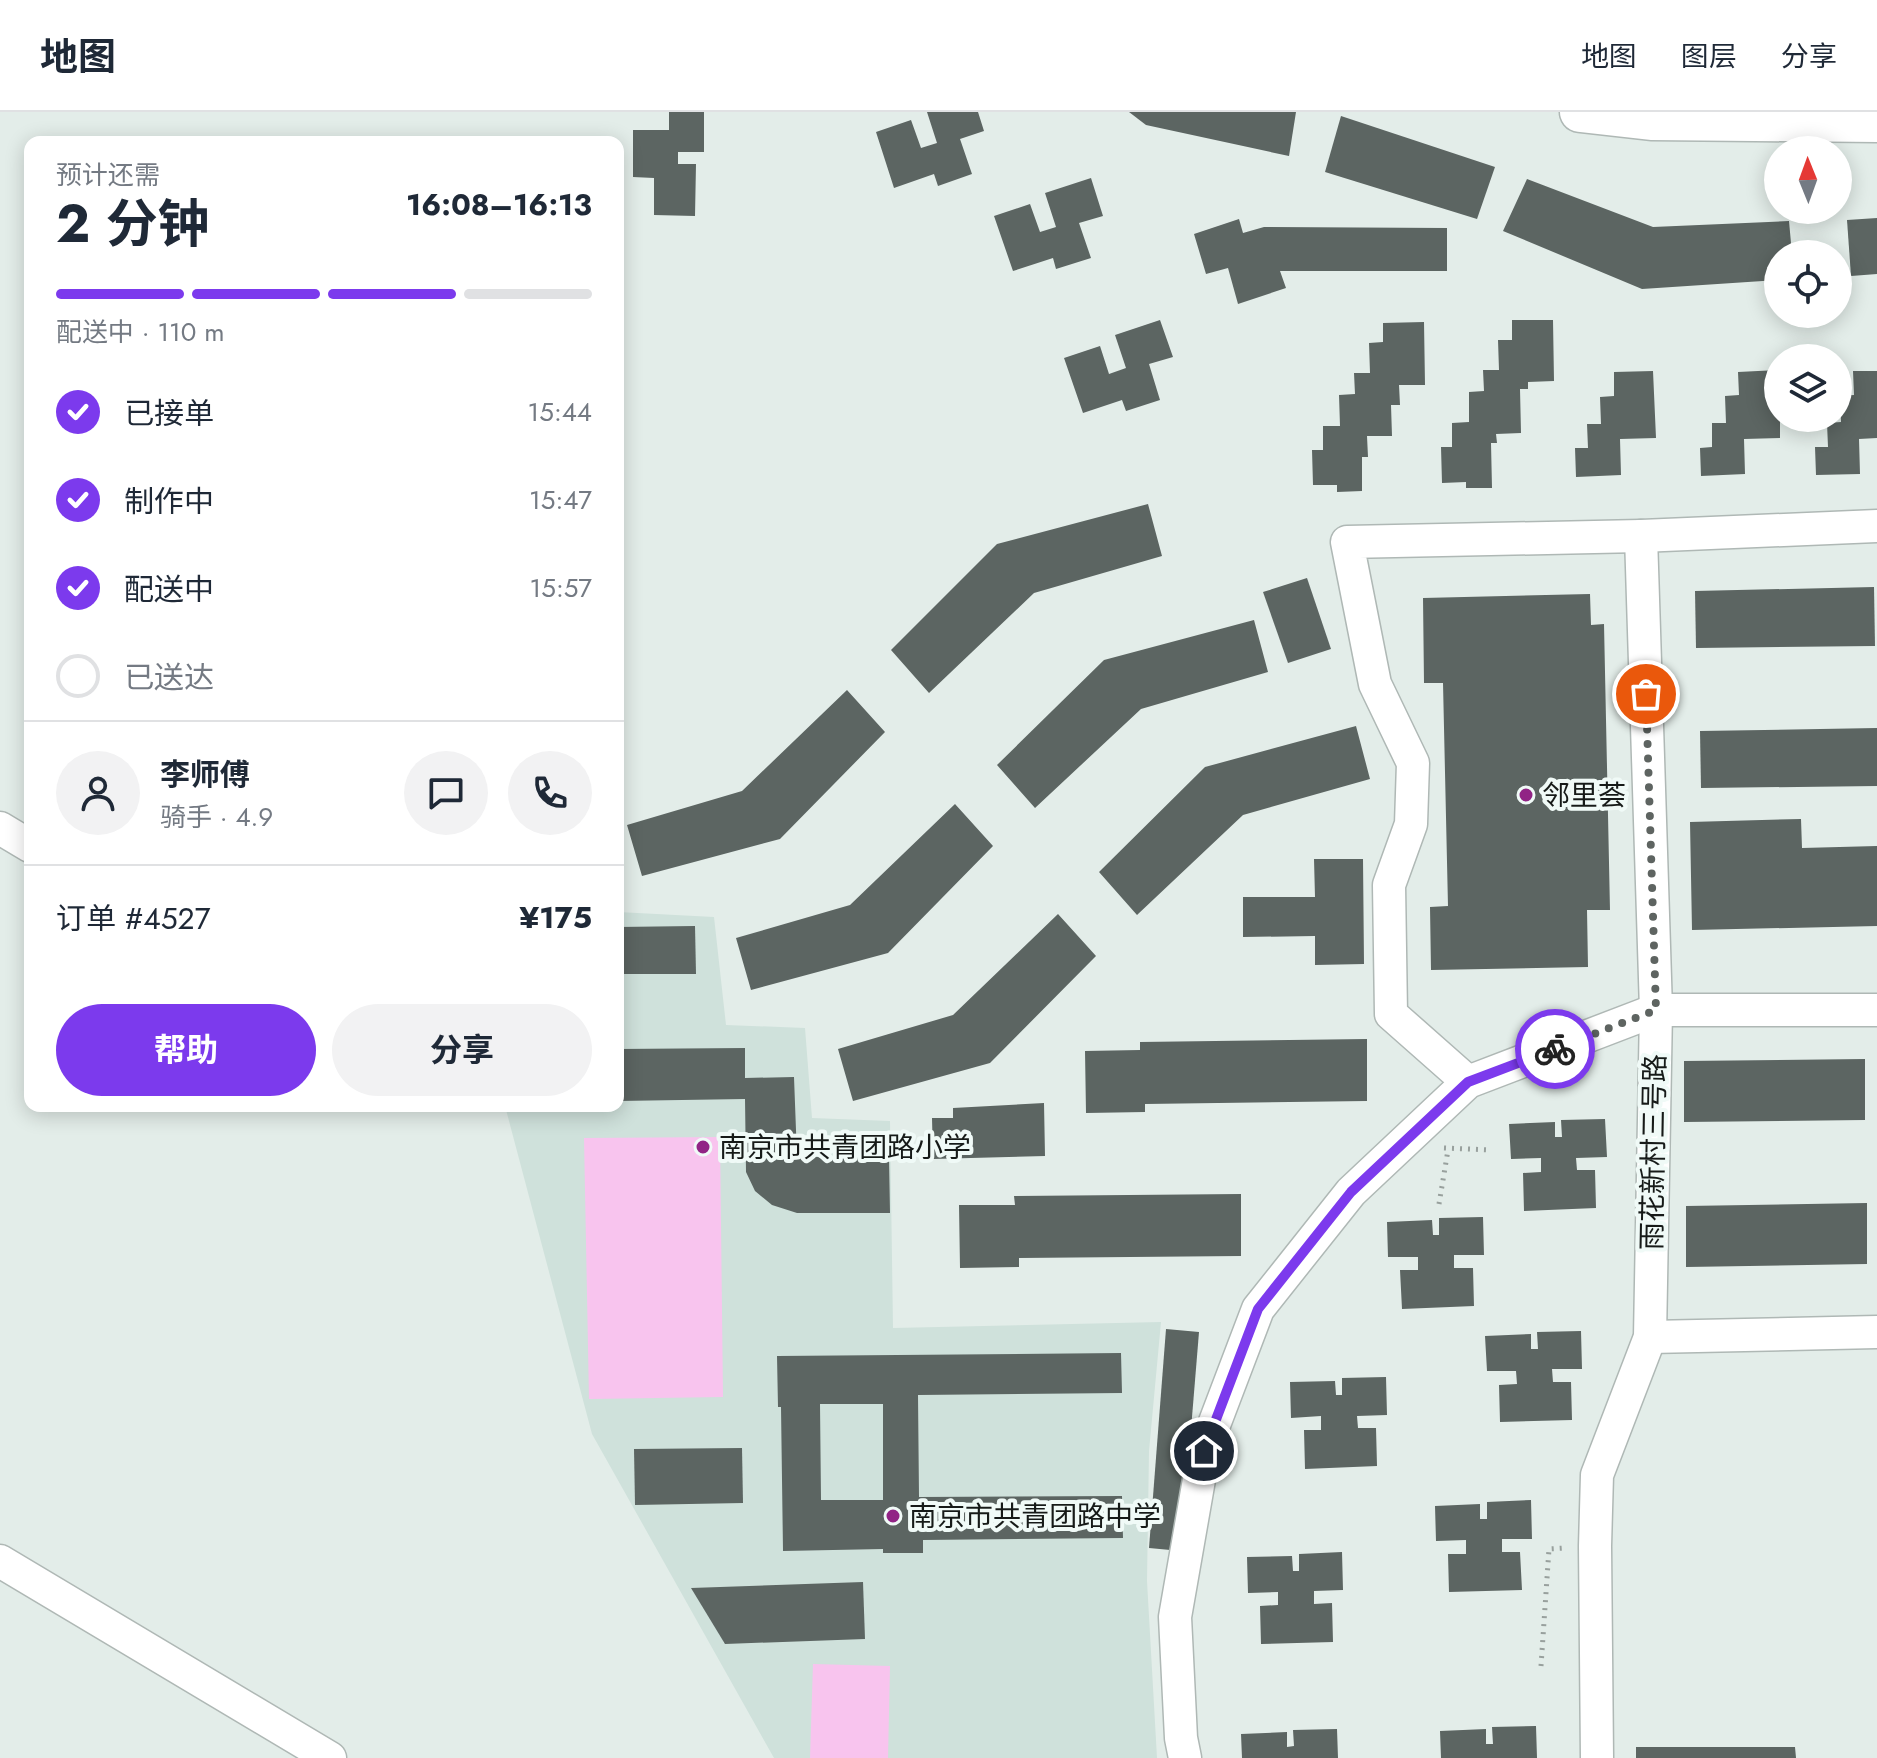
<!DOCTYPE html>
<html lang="zh">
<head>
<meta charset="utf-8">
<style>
	body { margin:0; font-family:Jost,"Noto Sans SC",sans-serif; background:#f2f2f3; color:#1f2937; height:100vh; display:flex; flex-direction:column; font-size:30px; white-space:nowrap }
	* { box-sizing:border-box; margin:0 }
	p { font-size:26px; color:#747a83 }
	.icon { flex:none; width:44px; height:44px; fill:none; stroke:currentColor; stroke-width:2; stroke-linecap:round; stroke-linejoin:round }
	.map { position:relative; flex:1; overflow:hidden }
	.sheet { position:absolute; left:24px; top:24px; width:600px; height:976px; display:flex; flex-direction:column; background:#fff; border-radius:16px; box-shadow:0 4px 20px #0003 }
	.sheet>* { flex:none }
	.needle { width:52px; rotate:359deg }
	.controls { position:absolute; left:1764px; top:24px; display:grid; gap:16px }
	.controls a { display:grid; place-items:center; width:88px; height:88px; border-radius:50%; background:#fff; box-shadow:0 4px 20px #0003; font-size:40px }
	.pin { position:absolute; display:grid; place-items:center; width:68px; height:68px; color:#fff; margin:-34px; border:4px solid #fff; border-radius:50%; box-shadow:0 2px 8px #0007 }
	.courier { position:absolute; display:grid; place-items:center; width:80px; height:80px; margin:-40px; border:6px solid #7c3aed; border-radius:50%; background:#fff; color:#222; box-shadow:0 2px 10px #0007 }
	.summary em { font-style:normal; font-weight:700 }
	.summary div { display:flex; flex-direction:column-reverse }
	.summary { display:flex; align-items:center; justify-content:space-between; height:136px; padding:0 32px }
	h1 { font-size:52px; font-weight:700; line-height:60px }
	.bar { display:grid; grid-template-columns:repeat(4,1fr); gap:12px 8px; align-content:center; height:96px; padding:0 32px }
	.bar i { height:10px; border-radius:6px; background:#e0e1e3 }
	.bar .selected { background:#7c3aed }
	.bar p { grid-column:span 4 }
	.line { display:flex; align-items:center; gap:20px; padding:0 32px; border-top:2px solid #e0e1e3 }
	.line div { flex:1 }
	.round { display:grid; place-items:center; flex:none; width:84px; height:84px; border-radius:42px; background:#f2f2f3 }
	ol { padding:0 32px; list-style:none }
	li { display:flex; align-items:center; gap:24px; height:88px }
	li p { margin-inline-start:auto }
	li .icon { padding:8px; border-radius:50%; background:#7c3aed; color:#fff; stroke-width:4 }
	li:last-child { color:#747a83 }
	li i { width:44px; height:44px; border:4px solid #e0e1e3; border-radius:50% }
	.action { display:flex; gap:16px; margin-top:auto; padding:16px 32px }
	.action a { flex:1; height:92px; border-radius:48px; background:#7c3aed; color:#fff; font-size:32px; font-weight:700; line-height:92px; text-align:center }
	.action a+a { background:#f2f2f3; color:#1f2937 }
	header { display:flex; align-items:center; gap:48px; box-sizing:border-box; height:112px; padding:0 40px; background:#fff; border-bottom:2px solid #e0e1e3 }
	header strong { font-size:38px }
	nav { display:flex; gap:44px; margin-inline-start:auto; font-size:28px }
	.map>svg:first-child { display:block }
	.built { fill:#cfe1db }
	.green { fill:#f8c4ee }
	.building { fill:#5c6562; fill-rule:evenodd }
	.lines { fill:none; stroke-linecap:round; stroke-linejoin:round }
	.minor-casing { stroke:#afb8b5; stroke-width:35 }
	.tertiary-casing { stroke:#afb8b5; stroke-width:43 }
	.path { stroke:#98a09d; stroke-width:5; stroke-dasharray:2 6; stroke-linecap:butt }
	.minor { stroke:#fff; stroke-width:32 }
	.tertiary { stroke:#fff; stroke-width:40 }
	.done { stroke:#5e6461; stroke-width:8; stroke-dasharray:0 14.4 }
	.route { stroke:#7c3aed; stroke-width:10 }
	.poi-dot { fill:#912385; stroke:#f0faf7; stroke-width:3 }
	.labels { text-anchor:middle; stroke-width:8; stroke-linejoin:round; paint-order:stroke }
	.poi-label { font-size:28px; fill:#161a18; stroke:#f0faf7; text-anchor:start }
	.street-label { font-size:28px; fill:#161a18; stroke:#f0faf7 }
</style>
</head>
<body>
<header>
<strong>地图</strong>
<nav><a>地图</a><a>图层</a><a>分享</a></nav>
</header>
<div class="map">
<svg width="1877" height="1646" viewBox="0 0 1877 1646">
	<rect width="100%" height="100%" fill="#e3ede9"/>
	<path class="built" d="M618,800l96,5 12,108 79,3 7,90 78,3 3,207 268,-6 -12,129 -2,130 10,177h-383l-182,-324 -87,-328h113z"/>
	<g class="green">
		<path d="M720,1025l3,260 -134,2 -5,-261z"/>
		<path d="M813,1552l77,2 -2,92h-78z"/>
	</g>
	<g class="building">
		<path d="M669,0h35v40h-26v12h18l-1,52 -41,-1v-37l-21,-1v-47h36z"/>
		<path d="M927,0h51l6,19 -24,8 12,35 -34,12 -4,-12 -40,14 -18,-56 35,-12 10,28 16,-5z"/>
		<path d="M1129,0h167l-7,44 -143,-31z"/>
		<path d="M1341,4l154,51 -18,52 -152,-47z"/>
		<path d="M1091,66l12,38 -24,7 12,35 -35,11 -3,-11 -40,13 -19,-55 36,-12 10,28 16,-5 -11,-34z"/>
		<path d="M1527,67l126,48 136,-6 3,33h-14v26l-136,9 -139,-58z"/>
		<path d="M1877,106v56l-26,2 -4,-56z"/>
		<path d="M1239,107l4,14 21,-6 183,1v43h-167l6,17 -48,16 -10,-36 -22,6 -12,-40z"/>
		<path d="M1160,208l13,37 -24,7 11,36 -34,11 -4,-11 -39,13 -19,-55 36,-12 9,28 17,-6 -11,-33z"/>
		<path d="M1512,208h41l1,61 -26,1v7h-8l1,44 -25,1 1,9h-6l1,45h-26v-6l-24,1 -1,-36h11v-24l17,-1v-30l15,-1 -1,-21h16l-1,-30h14z"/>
		<path d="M1424,210l1,63h-26l1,20h-9l1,31h-25l1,21h-6v34l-25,1v-7h-24l-1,-35h11v-24h17l-1,-31 16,-1 -1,-21h16l-1,-30 14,-1v-19z"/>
		<path d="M1778,258v48h2v20l-36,1 1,35 -44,2 -1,-28 12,-1v-24h14l-1,-27 14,-1 -1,-23z"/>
		<path d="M1653,259l3,67 -36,1 1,36 -45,2 -1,-29h13l-1,-24h14l-1,-27 14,-1v-24z"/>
		<path d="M1853,259h24v67l-18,1 1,35 -44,1 -1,-28h13l-1,-24 14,-1 -1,-26 14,-1z"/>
		<path d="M1148,392l14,52 -128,37 -105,100 -38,-43 106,-106z"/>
		<path d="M1307,466l24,71 -43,14 -25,-71z"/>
		<path d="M1874,475l1,59 -179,2 -1,-57z"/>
		<path d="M1590,482l1,31 13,-1 6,286h-23l1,57 -157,3 -1,-63 18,-1 -5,-223h-19l-1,-85z"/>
		<path d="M1254,508l14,52 -127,37 -106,99 -38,-43 107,-105z"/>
		<path d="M847,578l38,42 -105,107 -138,37 -15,-51 115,-34z"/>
		<path d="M1356,614l14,53 -127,36 -106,100 -38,-43 106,-105z"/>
		<path d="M1877,616v58l-176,2 -1,-57z"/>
		<path d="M955,692l38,42 -105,107 -137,37 -15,-52 114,-33z"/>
		<path d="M1801,707l1,29 75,-2v80l-185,4 -2,-108z"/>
		<path d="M1314,747h49l1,105 -49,1v-29l-72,1v-40h72z"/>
		<path d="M1058,802l38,42 -106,107 -137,38 -15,-52 115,-34z"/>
		<path d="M695,814l1,48h-78v-47z"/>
		<path d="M1367,927v62l-222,3v8l-59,1 -1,-62 55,-1v-8z"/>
		<path d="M745,936v30l49,-1 3,80h92l1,56h-93l-25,-8 -17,-14 -9,-19 -1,-73 -127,2v-52z"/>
		<path d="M1865,947v61l-181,2v-61z"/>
		<path d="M1044,991l1,53 -112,3 -1,-41h21v-10z"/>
		<path d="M1605,1007l2,38 -31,1 1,12h18l1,38 -72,3 -1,-38 18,-1v-14l-30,1 -2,-35 46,-2v15h7l-1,-17z"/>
		<path d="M1241,1082v62l-222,2v9l-59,1 -1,-63h56l-1,-9z"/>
		<path d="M1867,1091v61l-181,3v-61z"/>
		<path d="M1483,1105l1,38h-30v13h19l1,38 -72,3 -2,-39h18v-13h-30l-1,-35 45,-2 1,15h6v-17z"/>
		<path d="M1166,1217l33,3 -18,219 -32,-3z"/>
		<path d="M1581,1219l1,38h-30l1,13h18l1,38 -72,2 -1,-37 18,-1 -1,-13h-29l-2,-35 46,-2v15h7l-1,-17z"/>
		<path d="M1121,1241l1,40 -204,2 1,102 203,-1 1,42 -200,2v13h-40v-4l-100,2 -2,-144h-3l-1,-51zM820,1292h63v96h-62z"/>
		<path d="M1386,1265l1,38 -30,1 1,12h18l1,38 -72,3 -1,-39h17v-14l-30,2 -1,-36 45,-1 1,14h6v-17z"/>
		<path d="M742,1336l1,55 -108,2 -1,-56z"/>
		<path d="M1531,1388l1,39h-30v13h18l2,38 -73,2 -1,-38h18v-14l-30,1 -1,-35 45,-2v15h7v-17z"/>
		<path d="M1342,1440l1,38 -29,1v13l18,-1 1,39 -72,2 -1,-38 18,-1v-13l-30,1 -1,-36 45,-1 1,15h6v-17z"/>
		<path d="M863,1470l2,57 -140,5 -34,-56z"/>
		<path d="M1536,1614l1,32h-96l-1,-27 46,-2v15h7l-1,-17z"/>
		<path d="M1337,1617l1,29h-96l-1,-24 46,-2v15l7,-1 -1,-16z"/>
		<path d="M1636,1635h159l1,11h-160z"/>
	</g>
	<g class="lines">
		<defs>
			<g id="minor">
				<path d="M0,716l30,18"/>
				<path d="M1468,970l-77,-68 -2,-129 22,-61 2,-61 -38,-79 -28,-142 294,-6 236,-10"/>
				<path d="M1650,1225l227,-5"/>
				<path d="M0,1449l330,197"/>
				<path d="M1185,1646l-4,-20 -6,-121 29,-166 54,-142 93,-117 117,-110 188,-72h221"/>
				<path d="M1597,1646l-2,-212 2,-71 53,-138 6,-327 -15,-474"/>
			</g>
			<path id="tertiary" d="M1580,0l71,8 226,2"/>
		</defs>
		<use href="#minor" class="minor-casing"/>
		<use href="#tertiary" class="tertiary-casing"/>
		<g class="path">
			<path d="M1444,1036l47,2"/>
			<path d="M1439,1092l9,-54"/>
			<path d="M1541,1554l8,-117 17,-1"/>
		</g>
		<use href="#minor" class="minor"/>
		<use href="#tertiary" class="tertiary"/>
	</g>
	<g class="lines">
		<path class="done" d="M1555,937l101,-39 -10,-316"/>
		<path class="route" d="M1204,1339l54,-142 93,-117 117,-110 87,-33"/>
	</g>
	<g class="poi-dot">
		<circle cx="1526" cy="683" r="8"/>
		<circle cx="703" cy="1035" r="8"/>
		<circle cx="893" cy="1404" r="8"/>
	</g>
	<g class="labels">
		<g class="poi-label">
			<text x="1542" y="693">邻里荟</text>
			<text x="719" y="1045">南京市共青团路小学</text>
			<text x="909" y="1414">南京市共青团路中学</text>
		</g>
		<g class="street-label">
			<text transform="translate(1653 1040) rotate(-89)" y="10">雨花新村三号路</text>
		</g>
	</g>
</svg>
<div class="controls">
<a><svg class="needle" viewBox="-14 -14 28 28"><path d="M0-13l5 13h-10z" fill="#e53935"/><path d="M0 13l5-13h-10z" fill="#747a83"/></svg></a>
<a><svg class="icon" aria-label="locate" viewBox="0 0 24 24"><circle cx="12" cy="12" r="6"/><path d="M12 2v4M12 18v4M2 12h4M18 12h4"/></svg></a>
<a><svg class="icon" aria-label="layers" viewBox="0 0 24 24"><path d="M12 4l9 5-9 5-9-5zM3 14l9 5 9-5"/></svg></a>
</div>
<div class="pin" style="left:1646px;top:582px;background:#ea580c"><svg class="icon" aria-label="bag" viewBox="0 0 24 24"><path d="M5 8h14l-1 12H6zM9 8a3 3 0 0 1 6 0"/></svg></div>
<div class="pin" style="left:1204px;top:1339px;background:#1f2937"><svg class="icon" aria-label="home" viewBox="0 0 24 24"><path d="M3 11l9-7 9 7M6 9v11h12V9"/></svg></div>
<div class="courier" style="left:1555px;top:937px"><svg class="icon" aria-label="bike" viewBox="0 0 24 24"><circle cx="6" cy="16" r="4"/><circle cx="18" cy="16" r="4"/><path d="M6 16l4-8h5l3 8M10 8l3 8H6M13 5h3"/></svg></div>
<section class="sheet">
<div class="summary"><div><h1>2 分钟</h1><p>预计还需</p></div><em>16:08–16:13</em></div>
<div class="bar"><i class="selected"></i><i class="selected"></i><i class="selected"></i><i></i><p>配送中 · 110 m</p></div>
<ol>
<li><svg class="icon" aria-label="check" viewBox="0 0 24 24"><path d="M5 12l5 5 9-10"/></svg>已接单<p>15:44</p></li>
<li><svg class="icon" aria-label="check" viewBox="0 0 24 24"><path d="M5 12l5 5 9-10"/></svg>制作中<p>15:47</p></li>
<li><svg class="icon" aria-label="check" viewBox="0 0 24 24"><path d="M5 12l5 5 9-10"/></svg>配送中<p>15:57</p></li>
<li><i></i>已送达</li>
</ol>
<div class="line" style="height:144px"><a class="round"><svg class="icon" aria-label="person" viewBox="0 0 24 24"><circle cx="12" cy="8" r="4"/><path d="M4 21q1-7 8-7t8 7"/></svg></a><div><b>李师傅</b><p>骑手 · 4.9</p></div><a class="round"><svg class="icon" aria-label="chat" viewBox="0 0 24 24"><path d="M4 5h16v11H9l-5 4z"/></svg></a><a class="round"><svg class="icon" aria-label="phone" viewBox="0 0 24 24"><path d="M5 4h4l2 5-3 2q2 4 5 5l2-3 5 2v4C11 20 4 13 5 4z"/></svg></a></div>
<div class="line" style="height:104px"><div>订单 #4527</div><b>¥175</b></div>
<div class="action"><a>帮助</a><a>分享</a></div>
</section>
</div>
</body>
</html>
